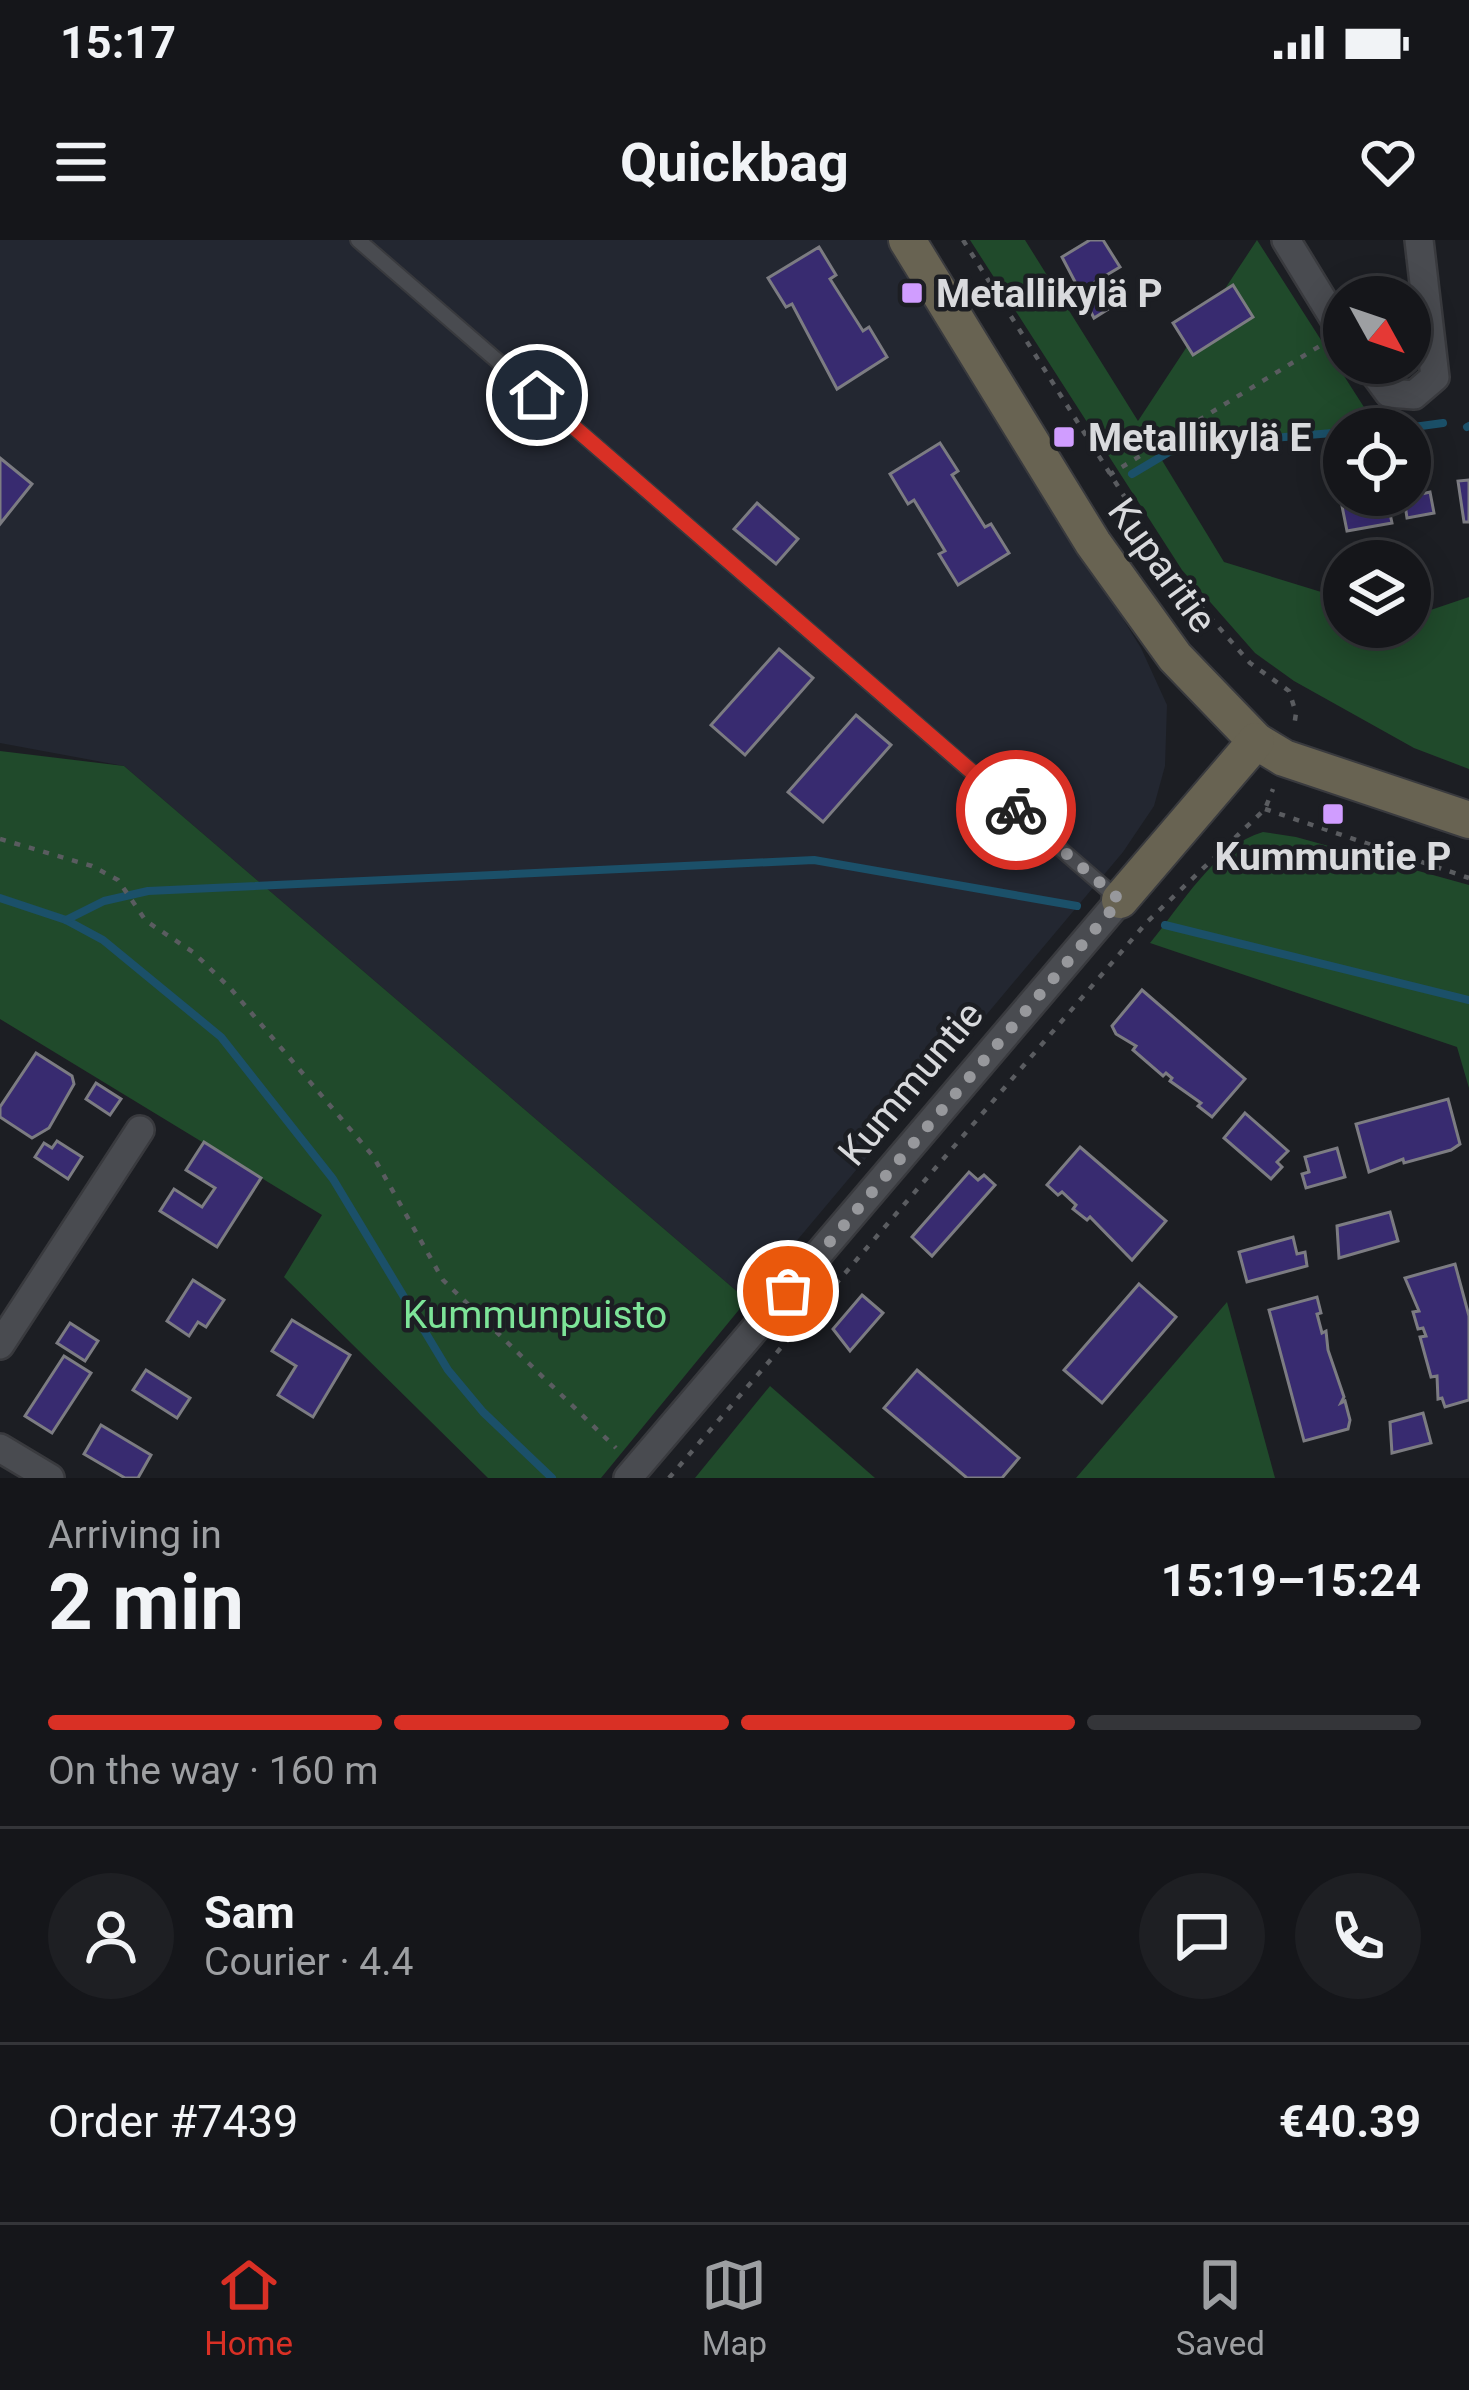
<!DOCTYPE html>
<html lang="en">
<head>
<meta charset="utf-8">
<style>
	body { margin:0; font-family:Roboto,sans-serif; background:#1e1f23; color:#f1f3f6; height:100vh; display:flex; flex-direction:column; font-size:45px; white-space:nowrap }
	* { box-sizing:border-box; margin:0 }
	p { font-size:39px; color:#9d9fa2 }
	.icon { flex:none; width:66px; height:66px; fill:none; stroke:currentColor; stroke-width:2; stroke-linecap:round; stroke-linejoin:round }
	.map { position:relative; height:1238px; overflow:hidden }
	.details { display:flex; flex-direction:column; background:#15161a; flex:1 }
	.details>* { flex:none }
	.needle { width:78px; rotate:130deg }
	.tools { position:absolute; left:1323px; top:36px; display:grid; gap:24px }
	.tools a { display:grid; place-items:center; width:108px; height:108px; border-radius:50%; background:#15161a; box-shadow:0 6px 30px #0003,0 0 0 3px #343539; font-size:60px }
	.pin { position:absolute; display:grid; place-items:center; width:102px; height:102px; color:#fff; margin:-51px; border:6px solid #fff; border-radius:50%; box-shadow:0 3px 12px #0007 }
	.courier { position:absolute; display:grid; place-items:center; width:120px; height:120px; margin:-60px; border:9px solid #d93025; border-radius:50%; background:#fff; color:#222; box-shadow:0 3px 15px #0007 }
	.head em { font-style:normal; font-weight:700 }
	.head div { display:flex; flex-direction:column-reverse }
	.head { display:flex; align-items:center; justify-content:space-between; height:204px; padding:0 48px }
	h1 { font-size:78px; font-weight:700; line-height:90px }
	.bar { display:grid; grid-template-columns:repeat(4,1fr); gap:18px 12px; align-content:center; height:144px; padding:0 48px }
	.bar i { height:15px; border-radius:9px; background:#343539 }
	.bar .active { background:#d93025 }
	.bar p { grid-column:span 4 }
	.line { display:flex; align-items:center; gap:30px; padding:0 48px; border-top:3px solid #343539 }
	.line div { flex:1 }
	.round { display:grid; place-items:center; flex:none; width:126px; height:126px; border-radius:63px; background:#1e1f23 }
	.status { display:flex; justify-content:space-between; align-items:center; height:84px; padding:0 60px; background:#15161a; direction:ltr }
	.status svg { height:33px; fill:currentColor }
	header { display:flex; justify-content:space-between; align-items:center; height:156px; padding:0 48px; background:#15161a; font-size:54px; font-weight:700 }
	.dock { display:flex; justify-content:space-around; align-items:center; height:168px; border-top:3px solid #343539; background:#15161a; font-size:33px; color:#9d9fa2 }
	.dock a { display:grid; justify-items:center; gap:6px }
	.dock .active { color:#d93025 }
	.map>svg:first-child { display:block }
	.built { fill:#232731 }
	.green { fill:#204a2b }
	.lines { fill:none; stroke-linecap:round; stroke-linejoin:round }
	.stream { stroke:#1b5069; stroke-width:8 }
	.building { fill:#382b70; stroke:#7c7c82; stroke-width:3 }
	.lane-casing { stroke:#393a3e; stroke-width:18 }
	.street-casing { stroke:#393a3e; stroke-width:32 }
	.secondary-casing { stroke:#393a3e; stroke-width:40 }
	.path { stroke:#5a5c60; stroke-width:4.5; stroke-dasharray:6 9; stroke-linecap:butt }
	.lane { stroke:#494b50; stroke-width:14 }
	.street { stroke:#494b50; stroke-width:27 }
	.secondary { stroke:#686352; stroke-width:36 }
	.done { stroke:#97989c; stroke-width:12; stroke-dasharray:0 21.6 }
	.route { stroke:#d93025; stroke-width:15 }
	.poi-dot { fill:#d09dff; stroke:#1c1e23; stroke-width:4.5 }
	.labels { text-anchor:middle; stroke-width:9; stroke-linejoin:round; paint-order:stroke }
	.poi-label { font-size:39px; font-weight:bold; fill:#d9dadd; stroke:#1c1e23; text-anchor:start }
	.street-label { font-size:39px; fill:#d9dadd; stroke:#1c1e23 }
	.park-label { font-size:39px; fill:#7de498; stroke:#1c1e23 }
</style>
</head>
<body>
<div class="status"><b>15:17</b><svg viewBox="0 0 49 12"><path d="M0 12V9h3v3zM5 12V6h3v6zM10 12V3h3v9zM15 12V0h3v12zM26 1h20v11H26zM47 4h2v5h-2z"/></svg></div>
<header><svg class="icon" aria-label="menu" viewBox="0 0 24 24"><path d="M4 6h16M4 12h16M4 18h16"/></svg>Quickbag<svg class="icon" aria-label="heart" viewBox="0 0 24 24"><path d="M12 20l-8-8c-3-5 5-10 8-4 3-6 11-1 8 4z"/></svg></header>
<div class="map">
<svg width="1469" height="1238" viewBox="0 0 1469 1238">
	<rect width="100%" height="100%" fill="#1c1e23"/>
	<path class="built" d="M0,0h888l253,408 26,57 -2,61 -11,40 -31,46 -376,448 -623,-534 -124,-23z"/>
	<g class="green">
		<path d="M970,0h55l113,181 119,-181 121,189h-34v4l-184,24 64,105 120,37v28h66v-10l59,-20v172l-55,-21 -120,-67 -39,-28 -73,-83z"/>
		<path d="M0,511l124,15 623,534 -146,178h-113l-204,-201 38,-62 -322,-196z"/>
		<path d="M1263,592l33,5 173,48v203l-12,-41 -307,-104c30,-36 66,-98 113,-111z"/>
		<path d="M1227,1062l48,176h-199z"/>
		<path d="M770,1146l105,92h-180z"/>
	</g>
	<g class="lines">
		<g class="stream">
			<path d="M1467,187l2,-1"/>
			<path d="M1374,189h4"/>
			<path d="M1399,189l44,-6"/>
			<path d="M1132,234l47,-28 165,-14"/>
			<path d="M0,658l66,22 37,20 118,97 112,142 115,191 35,42 69,66"/>
			<path d="M66,680l38,-19 44,-10 666,-31 263,46"/>
			<path d="M1165,685l304,75"/>
		</g>
	</g>
	<g class="building">
		<path d="M1090,0h13l17,27 -25,15 8,11 10,-5 8,13 -27,17 -32,-61z"/>
		<path d="M819,7l17,28 -6,4 33,52 6,-4 18,30 -50,32 -45,-85 -6,3 -18,-29z"/>
		<path d="M1233,45l20,32 -60,38 -20,-32z"/>
		<path d="M940,203l18,28 -6,4 33,52 6,-3 18,29 -51,32 -19,-31 6,-3 -31,-51 -6,4 -18,-30z"/>
		<path d="M0,218l32,26 -32,40z"/>
		<path d="M1469,240v42h-5l-6,-41z"/>
		<path d="M1344,250v5h42l6,28 -45,8 -8,-40z"/>
		<path d="M1430,252l4,21 -27,5 -3,-20z"/>
		<path d="M757,263l41,36 -22,25 -42,-35z"/>
		<path d="M779,409l34,29 -68,77 -34,-30z"/>
		<path d="M856,475l35,30 -68,77 -35,-30z"/>
		<path d="M1142,750l103,89 -33,38 -14,-11 3,-3 -31,-22 2,-3 -6,-5 -3,3 -30,-26 3,-4 -20,-12 -4,-8z"/>
		<path d="M36,813l36,23 2,8 -25,44 -17,10 -32,-21v-10z"/>
		<path d="M96,843l25,16 -11,16 -24,-16z"/>
		<path d="M1448,859l12,45 -9,6 -47,13 -1,-4 -34,13 -13,-48z"/>
		<path d="M1245,873l43,38 -11,11 5,5 -11,12 -47,-41z"/>
		<path d="M57,901l25,16 -14,22 -33,-22 9,-14 8,5z"/>
		<path d="M204,902l57,36 -44,69 -57,-36 14,-22 28,18 13,-19 -29,-18z"/>
		<path d="M1080,907l86,74 -34,39 -42,-43 -3,3 -14,-11 3,-4 -14,-13 -4,3 -11,-10z"/>
		<path d="M1337,908l8,29 -39,11 -4,-14 7,-2 -4,-15z"/>
		<path d="M969,932l9,8 6,-5 11,10 -63,71 -20,-19z"/>
		<path d="M1390,972l8,29 -59,17 -2,-32z"/>
		<path d="M1293,997l4,17 8,-2 2,14 -60,16 -8,-30z"/>
		<path d="M1455,1024l14,52v84l-24,7 -3,-9 -4,1 -1,-23 -6,1 -11,-40 6,-1 -3,-8 -5,1 -5,-17 6,-1 -14,-33z"/>
		<path d="M193,1040l31,20 -18,27 -8,-5 -9,14 -22,-15z"/>
		<path d="M1139,1044l37,33 -74,86 -38,-33z"/>
		<path d="M862,1055l21,18 -33,38 -17,-22z"/>
		<path d="M1317,1057l4,16 -4,1 5,19 4,-2 2,19 16,47 -3,6 4,-2 5,19 -2,9 -44,12 -35,-131z"/>
		<path d="M292,1080l58,35 -37,62 -35,-22 18,-29 -24,-15z"/>
		<path d="M70,1083l28,18 -13,20 -28,-18z"/>
		<path d="M64,1116l27,17 -39,60 -27,-17z"/>
		<path d="M146,1130l44,28 -13,20 -44,-28z"/>
		<path d="M917,1130l102,88 -17,20h-35l-83,-70z"/>
		<path d="M1423,1173l8,30 -39,10 -2,-31z"/>
		<path d="M101,1185l50,30 -13,23h-13l-41,-24z"/>
	</g>
	<g class="lines">
		<defs>
			<path id="lane" d="M358,0l758,657"/>
			<g id="street">
				<path d="M1286,0l52,85h6"/>
				<path d="M1367,123l22,30 25,2 21,-18 -16,-137"/>
				<path d="M0,1105l140,-215"/>
				<path d="M0,1208l50,30"/>
				<path d="M628,1238l492,-578"/>
			</g>
			<g id="secondary">
				<path d="M907,0l186,303 82,114 81,84 28,17 185,62"/>
				<path d="M1120,660l136,-159"/>
			</g>
		</defs>
		<use href="#lane" class="lane-casing"/>
		<use href="#street" class="street-casing"/>
		<use href="#secondary" class="secondary-casing"/>
		<g class="path">
			<path d="M963,0l212,337 75,86 39,28 7,22 -2,14"/>
			<path d="M1109,235l214,-131"/>
			<path d="M1265,569l204,69"/>
			<path d="M0,599l92,27 26,14 28,41 47,31 38,37 142,167 70,124 173,168"/>
			<path d="M669,1238l478,-556 118,-113 8,-20"/>
		</g>
		<use href="#lane" class="lane"/>
		<use href="#street" class="street"/>
		<use href="#secondary" class="secondary"/>
	</g>
	<g class="lines">
		<path class="done" d="M788,1051l332,-391 -104,-90"/>
		<path class="route" d="M537,155l479,415"/>
	</g>
	<g class="poi-dot">
		<rect x="900" y="41" width="24" height="24" rx="6"/>
		<rect x="1052" y="185" width="24" height="24" rx="6"/>
		<rect x="1321" y="562" width="24" height="24" rx="6"/>
	</g>
	<g class="labels">
		<g class="poi-label">
			<text x="936" y="67">Metallikylä P</text>
			<text x="1088" y="211">Metallikylä E</text>
			<text x="1333" y="630" text-anchor="middle">Kummuntie P</text>
		</g>
		<g class="street-label">
			<text transform="translate(1163 325) rotate(54)" y="14">Kuparitie</text>
			<text transform="translate(910 843) rotate(-50)" y="14">Kummuntie</text>
		</g>
		<g class="park-label">
			<text x="535" y="1088">Kummunpuisto</text>
		</g>
	</g>
</svg>
<div class="tools">
<a><svg class="needle" viewBox="-14 -14 28 28"><path d="M0-13l5 13h-10z" fill="#e53935"/><path d="M0 13l5-13h-10z" fill="#9d9fa2"/></svg></a>
<a><svg class="icon" aria-label="locate" viewBox="0 0 24 24"><circle cx="12" cy="12" r="6"/><path d="M12 2v4M12 18v4M2 12h4M18 12h4"/></svg></a>
<a><svg class="icon" aria-label="layers" viewBox="0 0 24 24"><path d="M12 4l9 5-9 5-9-5zM3 14l9 5 9-5"/></svg></a>
</div>
<div class="pin" style="left:788px;top:1051px;background:#ea580c"><svg class="icon" aria-label="bag" viewBox="0 0 24 24"><path d="M5 8h14l-1 12H6zM9 8a3 3 0 0 1 6 0"/></svg></div>
<div class="pin" style="left:537px;top:155px;background:#1f2937"><svg class="icon" aria-label="home" viewBox="0 0 24 24"><path d="M3 11l9-7 9 7M6 9v11h12V9"/></svg></div>
<div class="courier" style="left:1016px;top:570px"><svg class="icon" aria-label="bike" viewBox="0 0 24 24"><circle cx="6" cy="16" r="4"/><circle cx="18" cy="16" r="4"/><path d="M6 16l4-8h5l3 8M10 8l3 8H6M13 5h3"/></svg></div>
</div>
<section class="details">
<div class="head"><div><h1>2 min</h1><p>Arriving in</p></div><em>15:19–15:24</em></div>
<div class="bar"><i class="active"></i><i class="active"></i><i class="active"></i><i></i><p>On the way · 160 m</p></div>
<div class="line" style="height:216px"><a class="round"><svg class="icon" aria-label="person" viewBox="0 0 24 24"><circle cx="12" cy="8" r="4"/><path d="M4 21q1-7 8-7t8 7"/></svg></a><div><b>Sam</b><p>Courier · 4.4</p></div><a class="round"><svg class="icon" aria-label="chat" viewBox="0 0 24 24"><path d="M4 5h16v11H9l-5 4z"/></svg></a><a class="round"><svg class="icon" aria-label="phone" viewBox="0 0 24 24"><path d="M5 4h4l2 5-3 2q2 4 5 5l2-3 5 2v4C11 20 4 13 5 4z"/></svg></a></div>
<div class="line" style="height:156px"><div>Order #7439</div><b>€40.39</b></div>
</section>
<nav class="dock">
<a class="active"><svg class="icon" aria-label="home" viewBox="0 0 24 24"><path d="M3 11l9-7 9 7M6 9v11h12V9"/></svg>Home</a>
<a><svg class="icon" aria-label="map" viewBox="0 0 24 24"><path d="M3 6l6-2 6 2 6-2v14l-6 2-6-2-6 2zM9 4v14M15 6v14"/></svg>Map</a>
<a><svg class="icon" aria-label="saved" viewBox="0 0 24 24"><path d="M7 4h10v16l-5-4-5 4z"/></svg>Saved</a>
</nav>
</body>
</html>
